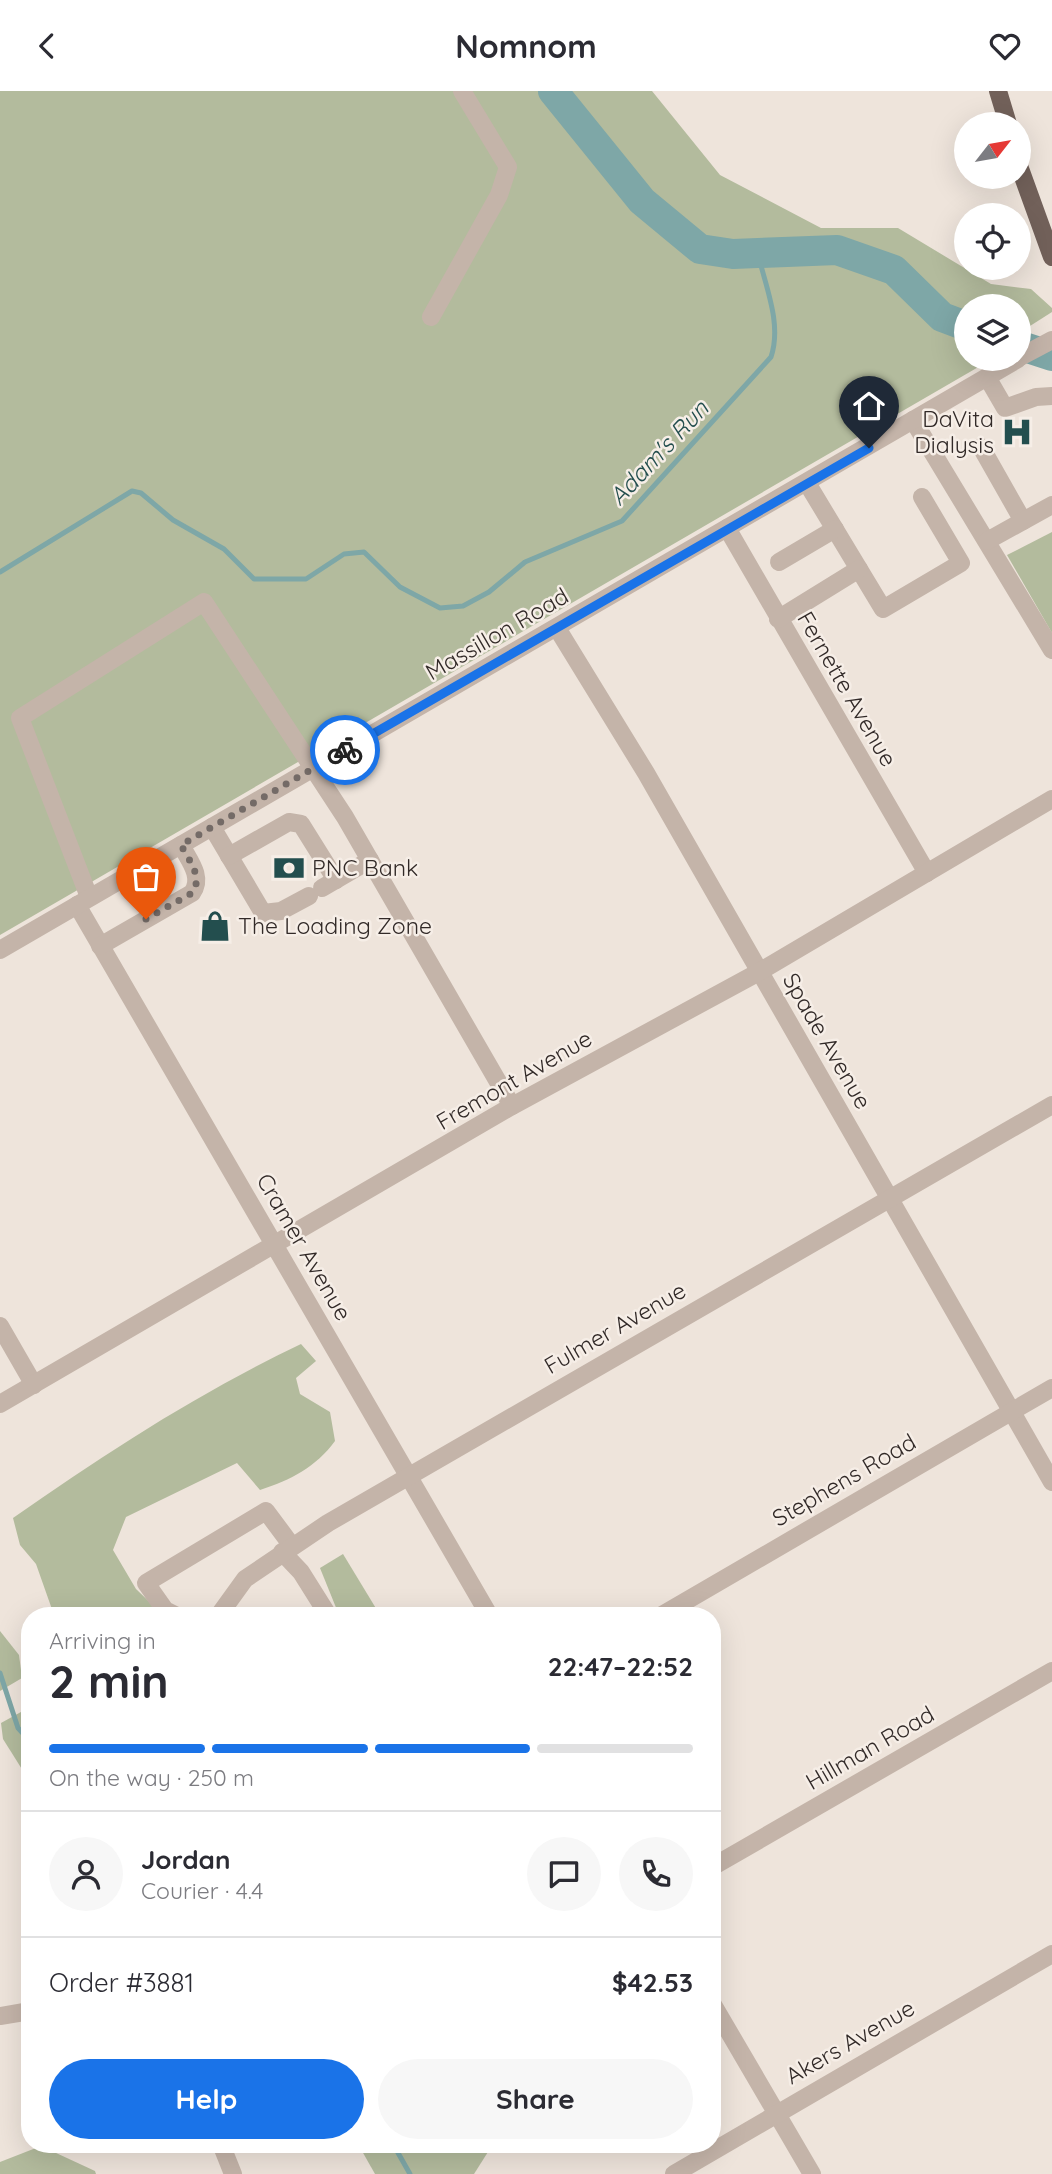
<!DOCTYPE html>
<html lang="en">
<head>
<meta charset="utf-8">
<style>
	body { margin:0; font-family:Quicksand,sans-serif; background:#f7f7f7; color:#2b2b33; height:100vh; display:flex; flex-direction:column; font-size:26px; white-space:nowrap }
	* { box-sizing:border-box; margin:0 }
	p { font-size:23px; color:#7c7c81 }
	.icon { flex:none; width:38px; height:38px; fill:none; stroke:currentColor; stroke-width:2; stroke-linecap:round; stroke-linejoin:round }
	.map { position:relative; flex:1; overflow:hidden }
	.sheet { position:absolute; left:21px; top:1516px; width:700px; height:546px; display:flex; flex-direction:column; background:#fff; border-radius:28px; box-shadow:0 7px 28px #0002 }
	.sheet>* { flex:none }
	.needle { width:46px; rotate:59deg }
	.buttons { position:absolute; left:954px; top:21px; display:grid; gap:14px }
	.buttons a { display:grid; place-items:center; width:77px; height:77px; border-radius:50%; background:#fff; box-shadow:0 7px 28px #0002; font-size:35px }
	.pin { position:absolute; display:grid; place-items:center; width:60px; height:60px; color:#fff; margin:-72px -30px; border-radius:50% 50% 50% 0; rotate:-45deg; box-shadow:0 0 7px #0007 }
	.pin .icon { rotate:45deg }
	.courier { position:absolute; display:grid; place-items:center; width:70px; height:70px; margin:-35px; border:5px solid #1a73e8; border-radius:50%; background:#fff; color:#222; box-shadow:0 2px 9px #0007 }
	.head em { font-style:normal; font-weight:700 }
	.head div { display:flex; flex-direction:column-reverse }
	.head { display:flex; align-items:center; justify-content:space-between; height:119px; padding:0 28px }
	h1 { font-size:46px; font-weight:700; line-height:52px }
	.bar { display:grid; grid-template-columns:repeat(4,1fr); gap:10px 7px; align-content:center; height:84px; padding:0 28px }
	.bar i { height:9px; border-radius:5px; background:#e1e1e2 }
	.bar .selected { background:#1a73e8 }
	.bar p { grid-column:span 4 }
	.line { display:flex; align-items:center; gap:18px; padding:0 28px; border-top:2px solid #e1e1e2 }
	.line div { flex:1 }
	.round { display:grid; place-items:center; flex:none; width:74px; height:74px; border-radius:37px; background:#f7f7f7 }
	.primary-button { display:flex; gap:14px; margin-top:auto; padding:14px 28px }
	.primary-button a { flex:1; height:80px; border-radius:42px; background:#1a73e8; color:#fff; font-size:28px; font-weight:700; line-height:80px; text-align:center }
	.primary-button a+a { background:#f7f7f7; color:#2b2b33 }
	header { display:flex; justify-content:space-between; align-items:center; height:91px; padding:0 28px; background:#fff; font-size:32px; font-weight:700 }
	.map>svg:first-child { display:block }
	.green { fill:#b3bb9d }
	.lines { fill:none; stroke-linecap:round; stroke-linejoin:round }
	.stream { stroke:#7ea7a7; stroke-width:5 }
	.river { stroke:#7ea7a7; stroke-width:30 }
	.minor { stroke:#c4b4a9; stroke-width:18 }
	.major { stroke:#72615a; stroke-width:18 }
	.done { stroke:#746b67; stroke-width:7; stroke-dasharray:0 12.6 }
	.route { stroke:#1a73e8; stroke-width:9 }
	.labels { text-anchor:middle; stroke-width:5; stroke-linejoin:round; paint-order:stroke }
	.poi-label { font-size:23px; fill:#322a28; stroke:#f6eee7; text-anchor:start }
	.street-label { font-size:23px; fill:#322a28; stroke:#f6eee7 }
	.water-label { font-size:24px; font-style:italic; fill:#234e4e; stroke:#f6eee7 }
</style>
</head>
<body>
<header><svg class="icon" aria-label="back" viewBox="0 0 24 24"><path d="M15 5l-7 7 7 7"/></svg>Nomnom<svg class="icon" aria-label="heart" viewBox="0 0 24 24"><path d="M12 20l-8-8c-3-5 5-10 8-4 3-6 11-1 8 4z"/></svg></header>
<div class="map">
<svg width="1052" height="2083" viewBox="0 0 1052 2083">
	<rect width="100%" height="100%" fill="#eee4db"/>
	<g class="green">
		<path d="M0,0h652l68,84 101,53h77l93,56 40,5 21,19v4l-33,21 -1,-27h-52v53h20l1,3 -987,573z"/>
		<path d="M1052,441v101l-45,-78z"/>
		<path d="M301,1253l15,17 -20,17 4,16 30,18 5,29c-19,26 -44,39 -75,49l-23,-27 -111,54 -13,33 23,39 27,26h-109l-18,-51 -16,-19 -7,-27c93,-65 185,-125 288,-174z"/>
		<path d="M343,1463l37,61h-41l-19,-47z"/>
		<path d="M0,1540l19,24 3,23 -22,13z"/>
		<path d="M30,1616v75l-27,-43 -2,-16z"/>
		<path d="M358,2053h135l-19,30h-99z"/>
		<path d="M41,2055l54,25 1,3h-96v-12z"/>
	</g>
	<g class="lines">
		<g class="stream">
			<path d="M0,481l132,-81 9,2 32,27 51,29 30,30h52l38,-25 20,-2 36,35 40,21 23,-2 26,-14 36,-30 97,-41 149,-164c11,-33 -5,-69 -13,-103"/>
			<path d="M0,1582l18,55 12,13"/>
			<path d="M393,2053l17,30"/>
		</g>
		<g class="river">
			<path d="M553,0l89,110 58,48 33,5 104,-4 57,20 48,47 24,9"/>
			<path d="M1018,254l34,11"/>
		</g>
		<g class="minor">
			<path d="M431,226l68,-122 9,-28 -46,-76"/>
			<path d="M1018,267l34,-18"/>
			<path d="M987,286l18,31 31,-11 16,-1"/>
			<path d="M913,329l139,230"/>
			<path d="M981,356l42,74"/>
			<path d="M807,392l76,126 78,-46 -39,-66"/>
			<path d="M727,437l200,345"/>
			<path d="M987,450l65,-36"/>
			<path d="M779,471l56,-33"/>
			<path d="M778,528l81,-50"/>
			<path d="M557,537l89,145 406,709"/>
			<path d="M212,736l51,86 18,-2 28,-15"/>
			<path d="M229,765l60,-34 12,2 35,56"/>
			<path d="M322,797l48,-28"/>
			<path d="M89,806l-69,-179 184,-116 141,215 167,289"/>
			<path d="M77,814l412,710"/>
			<path d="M100,855l92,-53c12,-16 -4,-34 -11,-48"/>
			<path d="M0,859l1018,-591"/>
			<path d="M0,1235l34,59"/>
			<path d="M0,1313l512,-298 247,-134 293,-173"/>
			<path d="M282,1461l19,20 27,43"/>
			<path d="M175,1524l-10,-5 -19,-27 120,-72 26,35"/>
			<path d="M219,1524l26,-36 83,-56 724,-418"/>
			<path d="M662,1524l390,-227"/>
			<path d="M712,1776l340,-196"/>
			<path d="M712,1912l100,171"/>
			<path d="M0,1925l30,-5"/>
			<path d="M221,2053l12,30"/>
			<path d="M674,2083l378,-220"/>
		</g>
		<g class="major">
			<path d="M998,0l10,33"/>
			<path d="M1018,72l34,94"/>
		</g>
	</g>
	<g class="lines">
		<path class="done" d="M146,828l46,-26c12,-16 -4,-34 -11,-48l164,-95"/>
		<path class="route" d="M345,659l524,-302"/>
	</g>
	<defs>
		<symbol id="hospital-bare" viewBox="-9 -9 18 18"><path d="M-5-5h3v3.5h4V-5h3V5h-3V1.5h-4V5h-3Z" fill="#234e4e" stroke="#f6eee7" stroke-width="2.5" paint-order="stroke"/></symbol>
		<symbol id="bank-bare" viewBox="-9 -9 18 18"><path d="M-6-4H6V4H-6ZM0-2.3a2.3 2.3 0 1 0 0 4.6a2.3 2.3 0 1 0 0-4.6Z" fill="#234e4e" stroke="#f6eee7" stroke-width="2.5" paint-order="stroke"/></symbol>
		<symbol id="shop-bare" viewBox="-9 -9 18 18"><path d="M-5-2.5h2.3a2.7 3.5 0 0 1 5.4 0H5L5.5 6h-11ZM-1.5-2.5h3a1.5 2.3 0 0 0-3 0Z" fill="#234e4e" stroke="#f6eee7" stroke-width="2.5" paint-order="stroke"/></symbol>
	</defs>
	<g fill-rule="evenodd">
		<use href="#hospital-bare" x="995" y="319" width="44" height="44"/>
		<use href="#bank-bare" x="267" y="755" width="44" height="44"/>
		<use href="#shop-bare" x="193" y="813" width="44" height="44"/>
	</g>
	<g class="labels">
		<g class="poi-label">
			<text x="994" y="336" text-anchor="end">DaVita<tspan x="994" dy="26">Dialysis</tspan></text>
			<text x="312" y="785">PNC Bank</text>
			<text x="238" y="843">The Loading Zone</text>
		</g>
		<g class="street-label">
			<text transform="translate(497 543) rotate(-30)" y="8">Massillon Road</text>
			<text transform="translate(847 598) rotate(60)" y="8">Fernette Avenue</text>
			<text transform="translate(827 950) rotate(60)" y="8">Spade Avenue</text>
			<text transform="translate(514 989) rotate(-30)" y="8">Fremont Avenue</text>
			<text transform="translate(304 1156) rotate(60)" y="8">Cramer Avenue</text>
			<text transform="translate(615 1237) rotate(-30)" y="8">Fulmer Avenue</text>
			<text transform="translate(844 1389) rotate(-30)" y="8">Stephens Road</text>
			<text transform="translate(870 1657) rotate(-30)" y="8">Hillman Road</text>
			<text transform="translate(850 1951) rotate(-30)" y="8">Akers Avenue</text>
		</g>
		<g class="water-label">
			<text transform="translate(659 362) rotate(-47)" y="8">Adam's Run</text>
		</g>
	</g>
</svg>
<div class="buttons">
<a><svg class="needle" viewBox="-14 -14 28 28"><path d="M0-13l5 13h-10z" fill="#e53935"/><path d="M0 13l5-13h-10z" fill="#7c7c81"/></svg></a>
<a><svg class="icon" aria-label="locate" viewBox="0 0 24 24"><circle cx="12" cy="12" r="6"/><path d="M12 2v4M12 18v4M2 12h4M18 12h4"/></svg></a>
<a><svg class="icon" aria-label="layers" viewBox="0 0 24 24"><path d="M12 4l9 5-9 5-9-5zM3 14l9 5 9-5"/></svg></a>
</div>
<div class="pin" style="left:146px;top:828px;background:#ea580c"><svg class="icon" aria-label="bag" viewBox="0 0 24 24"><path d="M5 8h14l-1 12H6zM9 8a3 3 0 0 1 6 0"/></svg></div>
<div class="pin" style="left:869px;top:357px;background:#1f2937"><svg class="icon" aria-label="home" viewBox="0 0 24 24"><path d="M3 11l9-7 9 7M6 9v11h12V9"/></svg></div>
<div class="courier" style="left:345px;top:659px"><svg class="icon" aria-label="bike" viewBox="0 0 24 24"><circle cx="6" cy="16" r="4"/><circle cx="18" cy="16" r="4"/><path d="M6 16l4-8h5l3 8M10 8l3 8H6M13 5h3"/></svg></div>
<section class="sheet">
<div class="head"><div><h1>2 min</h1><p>Arriving in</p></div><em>22:47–22:52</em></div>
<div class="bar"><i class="selected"></i><i class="selected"></i><i class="selected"></i><i></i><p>On the way · 250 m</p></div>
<div class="line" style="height:126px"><a class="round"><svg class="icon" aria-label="person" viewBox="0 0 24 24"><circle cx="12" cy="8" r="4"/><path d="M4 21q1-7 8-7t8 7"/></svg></a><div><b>Jordan</b><p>Courier · 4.4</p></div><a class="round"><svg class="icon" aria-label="chat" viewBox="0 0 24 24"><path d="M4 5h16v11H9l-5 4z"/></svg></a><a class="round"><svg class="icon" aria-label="phone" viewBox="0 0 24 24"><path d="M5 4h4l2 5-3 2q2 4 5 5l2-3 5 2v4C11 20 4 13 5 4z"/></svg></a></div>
<div class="line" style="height:91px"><div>Order #3881</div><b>$42.53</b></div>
<div class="primary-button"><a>Help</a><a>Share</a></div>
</section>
</div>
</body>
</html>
